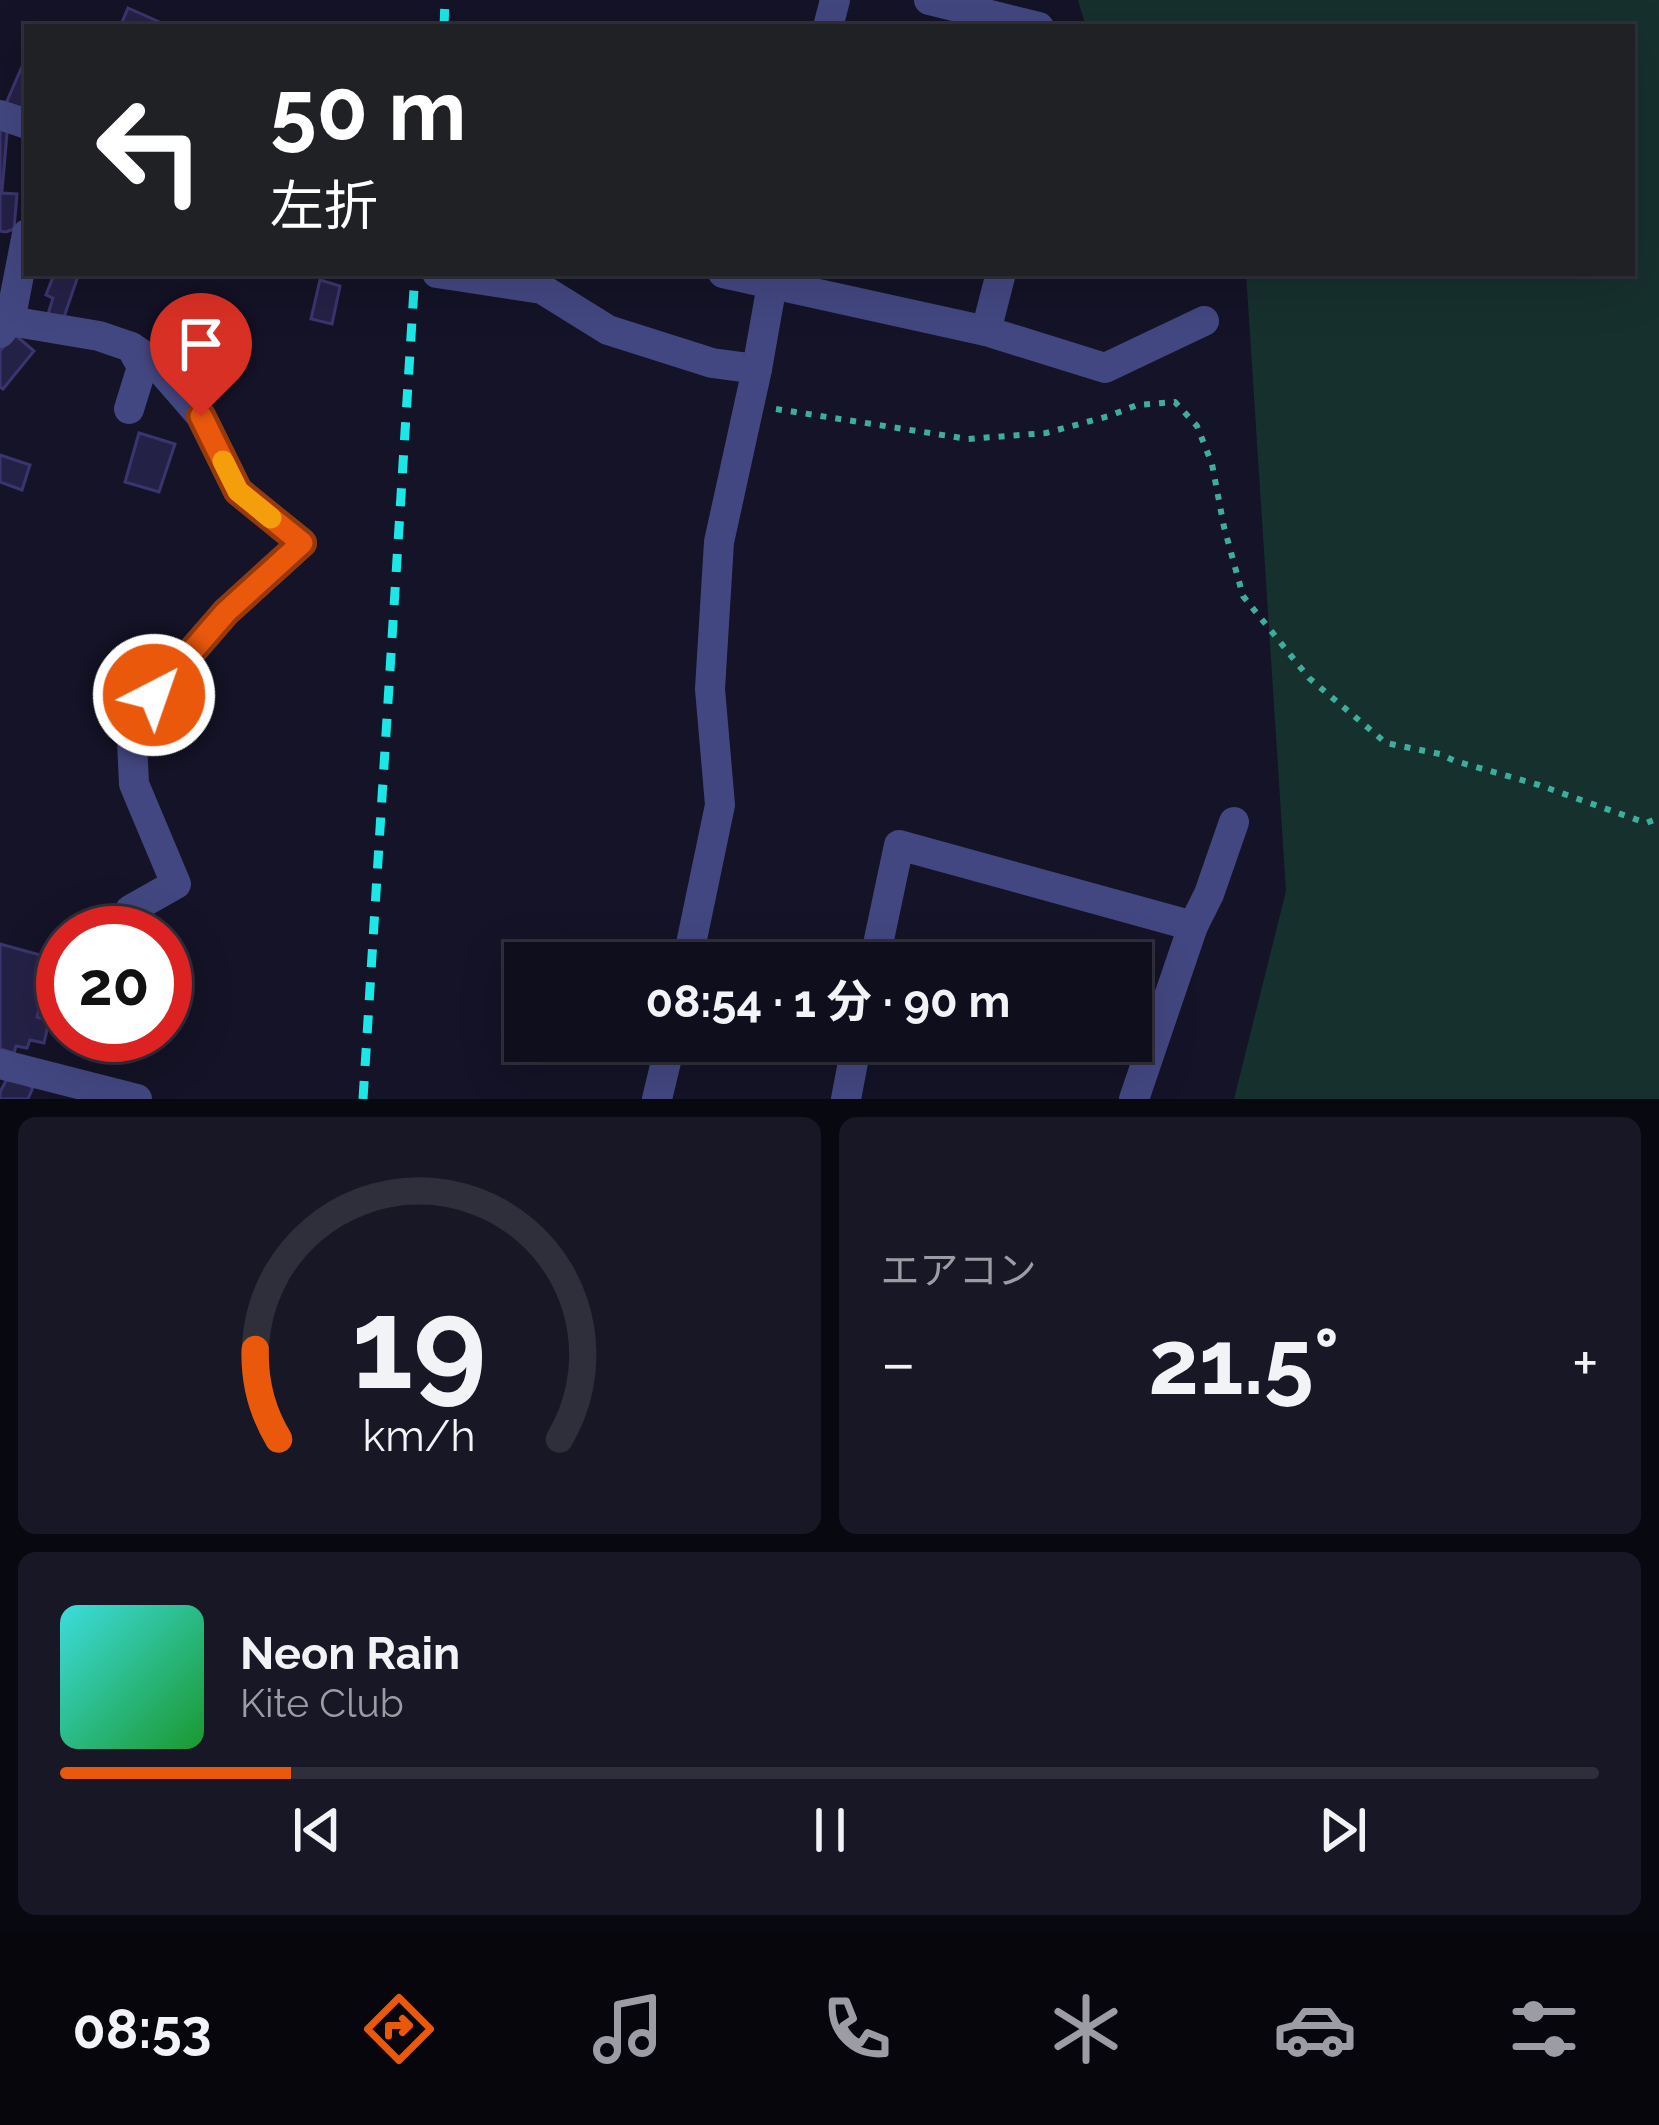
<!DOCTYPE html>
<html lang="ja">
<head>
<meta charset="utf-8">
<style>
	body { margin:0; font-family:Raleway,"Noto Sans JP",sans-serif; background:#181726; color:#f1f3f6; height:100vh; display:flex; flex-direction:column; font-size:45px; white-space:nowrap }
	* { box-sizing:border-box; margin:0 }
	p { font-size:39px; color:#9b9ca4 }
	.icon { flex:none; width:66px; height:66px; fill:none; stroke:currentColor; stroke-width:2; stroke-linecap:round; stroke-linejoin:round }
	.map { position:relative; height:1099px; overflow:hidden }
	.panel { display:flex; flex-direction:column; gap:18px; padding:18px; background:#080810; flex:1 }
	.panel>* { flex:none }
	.top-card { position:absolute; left:24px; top:24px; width:1611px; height:252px; border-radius:0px; box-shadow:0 12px 48px #0002,0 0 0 3px #2f2e3b; background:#202124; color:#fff; overflow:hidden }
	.speed { position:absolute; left:36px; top:906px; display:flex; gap:24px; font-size:60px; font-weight:700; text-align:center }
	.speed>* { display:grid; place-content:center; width:156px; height:156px; border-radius:50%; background:#0f0e1d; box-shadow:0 12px 48px #0002,0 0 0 3px #2f2e3b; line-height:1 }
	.speed .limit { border:18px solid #d22; background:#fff; color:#111 }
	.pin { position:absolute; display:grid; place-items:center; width:102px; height:102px; color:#fff; margin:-123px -51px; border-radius:50% 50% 50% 0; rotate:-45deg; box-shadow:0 0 12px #0007 }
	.pin .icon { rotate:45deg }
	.me { position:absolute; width:132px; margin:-66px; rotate:41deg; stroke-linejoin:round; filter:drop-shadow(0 0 9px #0008) }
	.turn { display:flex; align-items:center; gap:42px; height:252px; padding:0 48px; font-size:54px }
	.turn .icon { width:156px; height:156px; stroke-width:2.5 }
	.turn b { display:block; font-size:84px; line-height:102px }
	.big { font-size:90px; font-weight:700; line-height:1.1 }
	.panel .card { flex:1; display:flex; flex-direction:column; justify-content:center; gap:18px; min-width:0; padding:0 42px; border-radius:18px; background:#181726 }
	.panel .dial { align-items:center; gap:0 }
	.dial svg { height:312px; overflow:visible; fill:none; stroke:#2f2e3b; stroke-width:7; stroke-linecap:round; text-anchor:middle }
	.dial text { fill:#f1f3f6; stroke:none }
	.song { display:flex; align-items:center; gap:36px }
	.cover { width:144px; height:144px; border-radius:18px; background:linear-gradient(135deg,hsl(180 70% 55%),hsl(130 70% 35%)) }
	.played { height:12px; border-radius:6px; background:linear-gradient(90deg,#ea580c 15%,#2f2e3b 15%) }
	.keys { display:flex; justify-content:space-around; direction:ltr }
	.heat { display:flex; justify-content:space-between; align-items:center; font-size:66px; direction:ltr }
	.panel .tiles { flex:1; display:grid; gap:18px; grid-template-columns:1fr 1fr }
	.card:last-child { grid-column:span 2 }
	.trip { position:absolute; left:504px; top:942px; width:648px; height:120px; border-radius:0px; background:#0f0e1d; box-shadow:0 12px 48px #0002,0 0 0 3px #2f2e3b; font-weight:700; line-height:120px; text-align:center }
	.menu { display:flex; height:192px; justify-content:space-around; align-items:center; background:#06060c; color:#9b9ca4 }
	.menu .icon { width:84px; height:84px }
	.menu .on { color:#ea580c }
	.menu b { font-size:54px; color:#f1f3f6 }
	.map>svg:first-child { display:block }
	.green { fill:#16302d }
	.building { fill:#242146; stroke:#3b356f; stroke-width:3 }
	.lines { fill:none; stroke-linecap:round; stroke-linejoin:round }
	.path { stroke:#3dae9c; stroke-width:6; stroke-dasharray:6 9; stroke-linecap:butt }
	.minor { stroke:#434781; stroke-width:30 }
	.rail { stroke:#1ce7e7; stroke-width:9; stroke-dasharray:18 15; stroke-linecap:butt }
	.route-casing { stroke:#983908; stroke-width:30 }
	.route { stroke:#ea580c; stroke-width:21 }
	.slow { stroke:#f59e0b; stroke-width:21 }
</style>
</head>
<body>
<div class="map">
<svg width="1659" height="1099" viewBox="0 0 1659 1099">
	<rect width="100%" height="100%" fill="#141327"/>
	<!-- green -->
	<path class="green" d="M 1078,0 L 1659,0 L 1659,1099 L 1234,1099 L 1286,891 L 1246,273 L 1632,273 L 1632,27 L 1086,27 Z"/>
	<!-- building -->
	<g class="building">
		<path d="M 128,8 L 164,24 L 163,27 L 120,27 Z"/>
		<path d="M 27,55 L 27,119 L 4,108 Z"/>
		<path d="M 0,122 L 8,122 L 2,191 L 0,191 Z"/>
		<path d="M 0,193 L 17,194 L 14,229 L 6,232 L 0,231 Z"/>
		<path d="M 43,273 L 79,273 L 63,320 L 48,314 L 53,298 L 46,295 L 53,277 Z"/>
		<path d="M 320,280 L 340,286 L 332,324 L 311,319 Z"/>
		<path d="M 14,334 L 34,351 L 3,389 L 0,387 L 0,351 Z"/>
		<path d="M 139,433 L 175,444 L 159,492 L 125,482 Z"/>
		<path d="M 0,455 L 30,465 L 22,490 L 0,482 Z"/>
		<path d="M 0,944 L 62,961 L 52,995 L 43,992 L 37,1017 L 49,1021 L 44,1043 L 30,1040 L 27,1048 L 16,1046 L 14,1053 L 0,1049 Z"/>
		<path d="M 8,1077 L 33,1087 L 28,1099 L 0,1099 L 0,1092 Z"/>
	</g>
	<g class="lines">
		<!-- path -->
		<path class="path" d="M 776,409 L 968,439 L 1046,433 L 1109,416 L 1137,405 L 1175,402 L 1197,426 L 1212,464 L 1224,527 L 1243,596 L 1309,678 L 1386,743 L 1440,754 L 1455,761 L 1539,785 L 1646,823 L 1659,818"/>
		<!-- minor -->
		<g class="minor">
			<path d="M 929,0 L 1039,27"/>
			<path d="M 828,27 L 835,0"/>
			<path d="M 0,115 L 27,124"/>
			<path d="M 437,273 L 542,289 L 608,330 L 712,363 L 757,369"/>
			<path d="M 723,273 L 986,331 L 1105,368 L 1204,321"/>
			<path d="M 10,321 L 99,336 L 131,347 L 142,367 L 129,409"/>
			<path d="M 986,331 L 1001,273"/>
			<path d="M 0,333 L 10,321 L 27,234"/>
			<path d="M 120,933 L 130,910 L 176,884 L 134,784 L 132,741 L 154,695 L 226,612 L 302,543 L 238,491 L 201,416 L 155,363 L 131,347"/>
			<path d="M 687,963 L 720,805 L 710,689 L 719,542 L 757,369 L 774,273"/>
			<path d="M 874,963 L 899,845 L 1193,926"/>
			<path d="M 0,1064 L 137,1099"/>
			<path d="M 657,1099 L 671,1041"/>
			<path d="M 846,1099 L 857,1041"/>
			<path d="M 1134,1099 L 1193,926 L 1209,894 L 1234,822"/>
		</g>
		<!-- rail -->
		<g class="rail">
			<path d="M 444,27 L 445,0"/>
			<path d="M 363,1099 L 415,273"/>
		</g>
	</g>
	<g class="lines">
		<!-- route casing -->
		<g class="route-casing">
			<path id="route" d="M 154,695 L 226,612 L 302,543 L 238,491 L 201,416"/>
		</g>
		<!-- route -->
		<use href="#route" class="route"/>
		<!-- slow -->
		<path class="slow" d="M 223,461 L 238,491 L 271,518"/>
	</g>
</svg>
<div class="speed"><div class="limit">20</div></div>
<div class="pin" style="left:201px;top:416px;background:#d93025"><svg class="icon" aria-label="arrive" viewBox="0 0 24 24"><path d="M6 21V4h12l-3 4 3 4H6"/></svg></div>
<svg class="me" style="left:154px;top:695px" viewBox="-20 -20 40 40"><circle r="17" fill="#ea580c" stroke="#fff" stroke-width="3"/><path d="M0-11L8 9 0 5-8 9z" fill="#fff"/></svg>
<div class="trip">08:54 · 1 分 · 90 m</div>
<div class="top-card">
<div class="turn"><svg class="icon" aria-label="left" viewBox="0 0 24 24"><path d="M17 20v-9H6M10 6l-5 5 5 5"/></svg><div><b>50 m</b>左折</div></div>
</div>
</div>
<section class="panel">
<div class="tiles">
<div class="card dial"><svg viewBox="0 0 100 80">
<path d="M14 69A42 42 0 1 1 86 69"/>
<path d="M14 69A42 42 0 0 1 8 46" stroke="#ea580c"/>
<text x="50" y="56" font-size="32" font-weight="700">19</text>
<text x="50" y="72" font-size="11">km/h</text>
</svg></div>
<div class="card"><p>エアコン</p>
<div class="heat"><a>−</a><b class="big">21.5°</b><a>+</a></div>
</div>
<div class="card">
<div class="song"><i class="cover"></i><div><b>Neon Rain</b><p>Kite Club</p></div></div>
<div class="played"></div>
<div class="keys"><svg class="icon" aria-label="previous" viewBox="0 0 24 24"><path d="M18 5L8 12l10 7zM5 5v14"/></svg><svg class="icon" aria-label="pause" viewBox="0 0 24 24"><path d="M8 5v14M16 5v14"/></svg><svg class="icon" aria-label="next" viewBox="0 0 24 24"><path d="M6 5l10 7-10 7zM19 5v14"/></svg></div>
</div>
</div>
</section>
<nav class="menu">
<b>08:53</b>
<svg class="icon on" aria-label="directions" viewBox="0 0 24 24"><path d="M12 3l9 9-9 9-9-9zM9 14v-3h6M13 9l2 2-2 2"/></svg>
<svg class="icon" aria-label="music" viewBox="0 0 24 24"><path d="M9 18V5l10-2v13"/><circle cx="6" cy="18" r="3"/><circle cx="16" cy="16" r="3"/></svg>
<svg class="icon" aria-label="phone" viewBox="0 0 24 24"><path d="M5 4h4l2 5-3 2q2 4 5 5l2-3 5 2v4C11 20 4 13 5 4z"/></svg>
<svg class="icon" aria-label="climate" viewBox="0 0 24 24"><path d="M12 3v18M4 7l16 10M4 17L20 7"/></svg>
<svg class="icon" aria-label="car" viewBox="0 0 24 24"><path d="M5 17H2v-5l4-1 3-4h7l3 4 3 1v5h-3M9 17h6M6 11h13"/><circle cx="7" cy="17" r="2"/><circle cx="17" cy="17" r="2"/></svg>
<svg class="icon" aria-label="filters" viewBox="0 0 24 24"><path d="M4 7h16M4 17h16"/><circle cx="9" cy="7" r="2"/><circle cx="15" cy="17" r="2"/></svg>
</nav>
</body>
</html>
